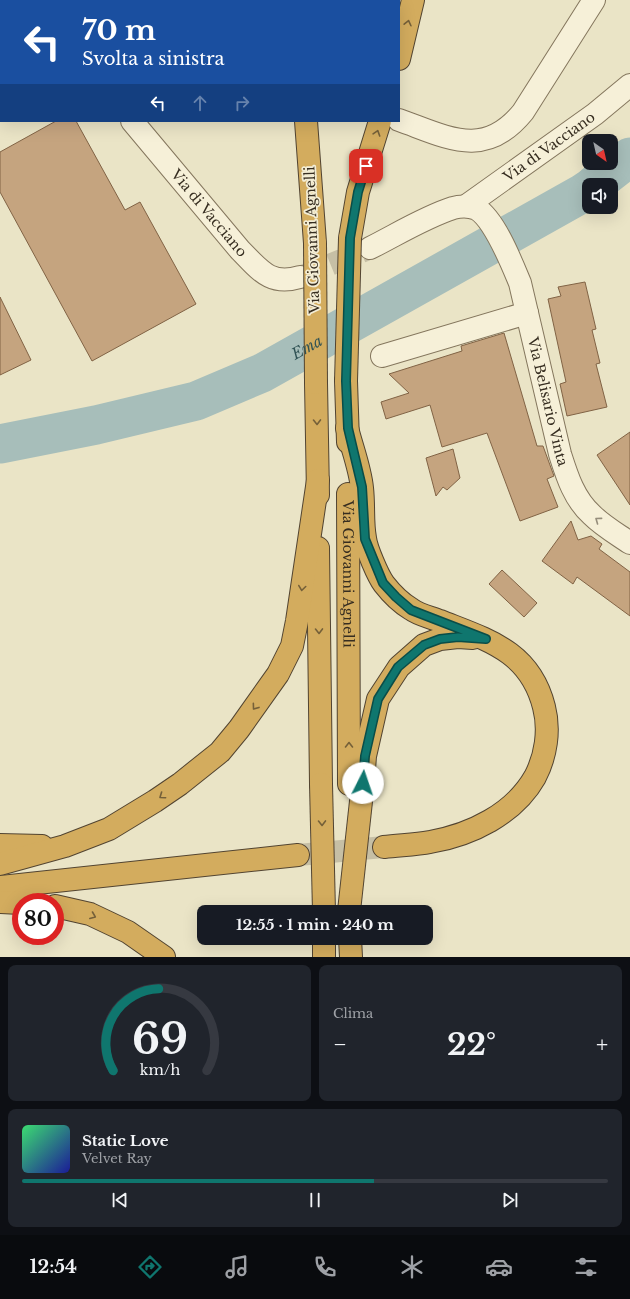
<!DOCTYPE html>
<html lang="it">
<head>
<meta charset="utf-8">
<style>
	body { margin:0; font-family:"Libre Baskerville",serif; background:#20242c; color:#f1f3f6; height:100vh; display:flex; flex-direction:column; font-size:15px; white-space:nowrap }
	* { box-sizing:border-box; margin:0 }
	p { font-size:13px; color:#9ea1a6 }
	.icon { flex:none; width:22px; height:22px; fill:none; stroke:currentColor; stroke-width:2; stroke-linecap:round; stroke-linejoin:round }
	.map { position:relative; height:957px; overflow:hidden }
	.side { display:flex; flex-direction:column; gap:8px; padding:8px; background:#0d0f14; flex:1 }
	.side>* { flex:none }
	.hud { position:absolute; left:0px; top:0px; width:400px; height:122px; box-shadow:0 4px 16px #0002; background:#1a4fa0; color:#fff; overflow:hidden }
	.needle { width:26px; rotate:146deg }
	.tools { position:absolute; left:582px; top:134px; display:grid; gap:8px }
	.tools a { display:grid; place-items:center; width:36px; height:36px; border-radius:8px; background:#171b24; box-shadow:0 4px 16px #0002; font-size:20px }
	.speed { position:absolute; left:12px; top:893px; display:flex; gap:8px; font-size:20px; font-weight:700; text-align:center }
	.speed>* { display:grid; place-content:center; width:52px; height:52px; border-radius:50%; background:#171b24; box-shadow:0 4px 16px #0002; line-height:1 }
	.speed .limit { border:6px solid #d22; background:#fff; color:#111 }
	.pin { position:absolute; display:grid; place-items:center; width:34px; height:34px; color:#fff; margin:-17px; border-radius:8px; box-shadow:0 2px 6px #0006 }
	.me { position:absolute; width:44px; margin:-22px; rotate:4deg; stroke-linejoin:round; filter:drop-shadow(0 0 3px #0008) }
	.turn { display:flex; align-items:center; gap:14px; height:84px; padding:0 16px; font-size:18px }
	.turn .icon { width:52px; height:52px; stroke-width:2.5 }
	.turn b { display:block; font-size:28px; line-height:34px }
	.lanes { display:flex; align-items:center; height:38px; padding:0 16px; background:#0003; justify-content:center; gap:20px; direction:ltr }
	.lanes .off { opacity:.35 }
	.big { font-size:30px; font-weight:700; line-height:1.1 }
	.side .card { flex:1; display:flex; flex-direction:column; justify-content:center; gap:6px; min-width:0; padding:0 14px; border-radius:8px; background:#20242c }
	.side .dial { align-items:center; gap:0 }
	.dial svg { height:104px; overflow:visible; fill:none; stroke:#363941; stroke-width:7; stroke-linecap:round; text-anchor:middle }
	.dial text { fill:#f1f3f6; stroke:none }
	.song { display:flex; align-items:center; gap:12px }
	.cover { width:48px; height:48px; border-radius:6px; background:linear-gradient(135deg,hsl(140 70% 55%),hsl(240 70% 35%)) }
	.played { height:4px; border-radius:2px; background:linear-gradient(90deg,#0f766e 60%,#363941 60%) }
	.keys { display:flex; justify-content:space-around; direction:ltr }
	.heat { display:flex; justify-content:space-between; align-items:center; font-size:22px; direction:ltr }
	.side .tiles { flex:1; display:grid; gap:8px; grid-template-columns:1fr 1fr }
	.card:last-child { grid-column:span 2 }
	.trip { position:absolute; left:197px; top:905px; width:236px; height:40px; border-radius:8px; background:#171b24; box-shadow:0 4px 16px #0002; font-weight:700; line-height:40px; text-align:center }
	.dock { display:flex; height:64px; justify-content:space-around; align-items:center; background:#090b0e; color:#9ea1a6 }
	.dock .icon { width:28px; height:28px }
	.dock .on { color:#0f766e }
	.dock b { font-size:18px; color:#f1f3f6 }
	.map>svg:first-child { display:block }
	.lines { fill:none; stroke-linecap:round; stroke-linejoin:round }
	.river { stroke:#a7beba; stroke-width:39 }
	.building { fill:#c5a47f; stroke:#816345 }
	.minor-tunnel { stroke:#c6bfa5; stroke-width:22; stroke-dasharray:22 11; stroke-linecap:butt }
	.highway-tunnel { stroke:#c6bfa5; stroke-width:22; stroke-dasharray:22 11; stroke-linecap:butt }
	.minor-casing { stroke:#84765d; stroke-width:24 }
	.highway-casing { stroke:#524431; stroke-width:24 }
	.minor { stroke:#f6f0d8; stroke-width:22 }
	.highway { stroke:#d3ac5e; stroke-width:22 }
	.highway-bridge-casing { stroke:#524431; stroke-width:24; stroke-linecap:butt }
	.highway-bridge { stroke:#d3ac5e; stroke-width:22 }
	.oneway { stroke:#756039 }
	.oneway2 { stroke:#968e7c }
	.route-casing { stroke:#0a4d48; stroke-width:10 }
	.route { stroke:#0f766e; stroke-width:7 }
	.labels { text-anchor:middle; stroke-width:3.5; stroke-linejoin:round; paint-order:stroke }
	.street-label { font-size:14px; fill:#362d20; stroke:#f3edd5 }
	.water-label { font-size:15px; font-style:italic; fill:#305254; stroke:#f3edd5 }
</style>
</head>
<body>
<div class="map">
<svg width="630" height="957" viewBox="0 0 630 957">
	<rect width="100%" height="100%" fill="#eae4c6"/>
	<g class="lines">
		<!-- river -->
		<g class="river">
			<path d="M 594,185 L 630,157"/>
			<path id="s1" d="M 0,444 L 96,425 L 196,401 L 262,373 L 583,193 L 589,189"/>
		</g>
	</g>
	<!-- building -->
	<g class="building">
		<path d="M 56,121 L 76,121 L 125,210 L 140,202 L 196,304 L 92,361 L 0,192 L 0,152 Z"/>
		<path d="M 585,282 L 596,329 L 592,330 L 600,363 L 596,364 L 607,407 L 567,416 L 560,384 L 566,382 L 548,299 L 561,296 L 558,287 Z"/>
		<path d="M 0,297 L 31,360 L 0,375 Z"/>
		<path d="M 504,333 L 537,446 L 543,446 L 554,476 L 547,479 L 558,507 L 520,521 L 487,433 L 442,447 L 430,405 L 386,419 L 381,402 L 409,393 L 389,374 L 462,351 L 461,346 Z"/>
		<path d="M 630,432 L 630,505 L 597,455 Z"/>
		<path d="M 453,449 L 460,478 L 447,490 L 443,487 L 436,496 L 426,458 Z"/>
		<path d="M 571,521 L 578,540 L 591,536 L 602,544 L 599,549 L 630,572 L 630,616 L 577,577 L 573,584 L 542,561 Z"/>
		<path d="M 502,570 L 537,603 L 524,617 L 489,584 Z"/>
	</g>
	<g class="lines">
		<!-- minor-tunnel -->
		<path class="minor-tunnel" d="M 300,277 L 366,250"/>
		<!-- highway-tunnel -->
		<path class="highway-tunnel" d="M 298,855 L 384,847"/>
		<!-- minor casing -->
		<g class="minor-casing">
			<g id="minor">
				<path d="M 0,7 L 1,8"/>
				<path d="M 0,95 L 1,95"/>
				<path d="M 399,120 C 447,137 484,160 523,112 L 594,0"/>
				<path id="s2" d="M 132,121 L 240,250 C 260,270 270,286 300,277"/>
				<path id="s3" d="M 466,206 L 595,114 L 630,85"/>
				<path id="s4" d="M 370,248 C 396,235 425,217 453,208 C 460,206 470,206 477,209 C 495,220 512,264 520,283 L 560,454 C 567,476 574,499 592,515 C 603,526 617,534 630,543"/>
				<path d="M 382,356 L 527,313"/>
			</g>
		</g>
		<!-- highway casing -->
		<g class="highway-casing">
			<g id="highway">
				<path d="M 298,0 L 298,1"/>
				<path d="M 399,59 L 413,0"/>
				<path d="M 306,121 L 315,243"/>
				<path d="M 350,238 L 358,192 L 380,121"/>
				<path d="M 346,381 L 348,442"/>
				<path d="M 316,383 L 318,495"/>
				<path d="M 347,428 C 352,448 360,468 362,488 C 364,505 362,522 365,538 C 366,548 378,576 384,584 C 391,593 401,603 411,609 C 419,615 430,617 440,621 C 488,640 530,651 544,707 C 550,730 546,756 535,777 C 514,814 471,835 430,842 C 415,845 399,845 384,847"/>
				<path id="s5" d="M 348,494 L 349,784"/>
				<path d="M 318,548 L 321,784"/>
				<path d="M 363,783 L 365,756 L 378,699 L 399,667 L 424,645 L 440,639 L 458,637 L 473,638"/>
				<path d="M 0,845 L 42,846"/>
				<path d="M 0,864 L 65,846 L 109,829 L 155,801 L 180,784 L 220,752 L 239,729 L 278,674 L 292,646 L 297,621 L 318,480"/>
				<path d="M 0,887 L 298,855"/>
				<path d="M 0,902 L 21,903"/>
				<path d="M 55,906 L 90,914 L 128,932 L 164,957"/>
				<path d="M 324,938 L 324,957"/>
				<path d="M 350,938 L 351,957"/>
			</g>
		</g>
		<!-- minor -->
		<use href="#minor" class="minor"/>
		<!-- highway -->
		<use href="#highway" class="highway"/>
		<!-- highway-bridge casing -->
		<g class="highway-bridge-casing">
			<g id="highway-bridge">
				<path d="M 315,243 L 316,383"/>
				<path d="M 346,381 L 350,238"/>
				<path d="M 321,784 L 324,912"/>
				<path d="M 349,911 L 363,783"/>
			</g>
		</g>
		<!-- highway-bridge -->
		<use href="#highway-bridge" class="highway-bridge"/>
	</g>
	<!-- one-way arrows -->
	<defs><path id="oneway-chevron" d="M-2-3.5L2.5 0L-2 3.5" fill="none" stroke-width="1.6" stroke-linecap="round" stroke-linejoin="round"/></defs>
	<g class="oneway">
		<use href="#oneway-chevron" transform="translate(408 23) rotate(-77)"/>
		<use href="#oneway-chevron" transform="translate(377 133) rotate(-72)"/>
		<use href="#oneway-chevron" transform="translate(317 422) rotate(89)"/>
		<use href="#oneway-chevron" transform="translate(302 588) rotate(98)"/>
		<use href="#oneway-chevron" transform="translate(319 631) rotate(89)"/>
		<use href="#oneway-chevron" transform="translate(255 707) rotate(126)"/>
		<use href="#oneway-chevron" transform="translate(349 745) rotate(-90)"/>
		<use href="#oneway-chevron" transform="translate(162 796) rotate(145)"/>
		<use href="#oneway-chevron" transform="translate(322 823) rotate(89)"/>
		<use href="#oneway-chevron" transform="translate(93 916) rotate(22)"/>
	</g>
	<use class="oneway2" href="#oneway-chevron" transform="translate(598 520) rotate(-144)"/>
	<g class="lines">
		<!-- route casing -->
		<g class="route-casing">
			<path id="route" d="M 363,783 L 365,756 L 378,699 L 398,667 L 424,645 L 440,639 L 458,637 L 486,639 L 411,610 L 396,597 L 383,583 L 365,539 L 362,487 L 348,428 L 346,381 L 350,238 L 358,192 L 366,166"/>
		</g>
		<!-- route -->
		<use href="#route" class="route"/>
	</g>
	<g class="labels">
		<!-- street labels -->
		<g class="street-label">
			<text dy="5" stroke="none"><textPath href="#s3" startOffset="102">Via di Vacciano</textPath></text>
			<text dy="5" stroke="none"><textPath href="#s2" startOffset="120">Via di Vacciano</textPath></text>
			<text transform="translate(312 240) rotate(-92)" y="5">Via Giovanni Agnelli</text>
			<text dy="5" stroke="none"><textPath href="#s4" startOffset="325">Via Belisario Vinta</textPath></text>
			<text dy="5" stroke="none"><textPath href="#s5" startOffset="80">Via Giovanni Agnelli</textPath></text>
		</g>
		<!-- water labels -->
		<g class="water-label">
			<text dy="5" stroke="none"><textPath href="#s1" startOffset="324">Ema</textPath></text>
		</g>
	</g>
</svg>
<div class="tools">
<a><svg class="needle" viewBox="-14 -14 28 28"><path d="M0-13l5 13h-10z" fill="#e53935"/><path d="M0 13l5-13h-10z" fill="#9ea1a6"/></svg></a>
<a><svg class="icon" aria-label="sound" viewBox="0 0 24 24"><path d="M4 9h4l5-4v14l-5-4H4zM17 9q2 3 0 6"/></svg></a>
</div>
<div class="speed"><div class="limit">80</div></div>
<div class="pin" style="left:366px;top:166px;background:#d93025"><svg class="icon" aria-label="arrive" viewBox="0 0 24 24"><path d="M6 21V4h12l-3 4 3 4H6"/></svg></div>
<svg class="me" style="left:363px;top:783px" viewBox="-20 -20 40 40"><circle r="19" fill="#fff"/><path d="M0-13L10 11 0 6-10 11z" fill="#0f766e"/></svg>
<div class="trip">12:55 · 1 min · 240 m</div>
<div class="hud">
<div class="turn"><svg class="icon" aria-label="left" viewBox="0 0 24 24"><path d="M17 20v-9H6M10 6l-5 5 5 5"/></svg><div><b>70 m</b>Svolta a sinistra</div></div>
<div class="lanes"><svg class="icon" aria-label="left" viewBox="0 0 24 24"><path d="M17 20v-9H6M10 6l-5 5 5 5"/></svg><svg class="icon off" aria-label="ahead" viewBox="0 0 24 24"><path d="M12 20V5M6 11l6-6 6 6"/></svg><svg class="icon off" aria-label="right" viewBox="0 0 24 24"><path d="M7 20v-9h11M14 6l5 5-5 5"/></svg></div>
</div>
</div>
<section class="side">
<div class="tiles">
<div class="card dial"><svg viewBox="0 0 100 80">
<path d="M14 69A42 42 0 1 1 86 69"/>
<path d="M14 69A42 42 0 0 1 49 6" stroke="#0f766e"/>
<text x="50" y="56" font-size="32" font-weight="700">69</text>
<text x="50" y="72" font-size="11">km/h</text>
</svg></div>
<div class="card"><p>Clima</p>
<div class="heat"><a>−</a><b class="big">22°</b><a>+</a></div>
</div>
<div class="card">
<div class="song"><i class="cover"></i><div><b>Static Love</b><p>Velvet Ray</p></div></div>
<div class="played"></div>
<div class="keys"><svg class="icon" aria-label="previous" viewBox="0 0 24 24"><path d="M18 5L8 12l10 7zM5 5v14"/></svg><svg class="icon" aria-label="pause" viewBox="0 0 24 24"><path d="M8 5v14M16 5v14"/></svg><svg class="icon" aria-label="next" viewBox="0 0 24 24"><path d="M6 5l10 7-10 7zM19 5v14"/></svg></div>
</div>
</div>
</section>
<nav class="dock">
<b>12:54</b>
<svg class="icon on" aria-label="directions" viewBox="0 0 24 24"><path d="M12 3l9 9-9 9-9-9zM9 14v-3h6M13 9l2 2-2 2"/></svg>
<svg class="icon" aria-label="music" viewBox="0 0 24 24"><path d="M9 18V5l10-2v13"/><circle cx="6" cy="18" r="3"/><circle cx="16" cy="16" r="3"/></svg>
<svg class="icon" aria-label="phone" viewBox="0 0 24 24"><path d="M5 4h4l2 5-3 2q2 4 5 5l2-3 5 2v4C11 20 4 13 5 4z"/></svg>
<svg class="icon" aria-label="climate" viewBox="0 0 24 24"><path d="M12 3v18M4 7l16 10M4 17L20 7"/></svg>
<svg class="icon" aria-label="car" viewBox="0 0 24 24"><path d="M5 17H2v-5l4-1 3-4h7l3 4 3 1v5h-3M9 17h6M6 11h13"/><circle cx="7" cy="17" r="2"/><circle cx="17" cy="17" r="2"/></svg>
<svg class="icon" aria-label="filters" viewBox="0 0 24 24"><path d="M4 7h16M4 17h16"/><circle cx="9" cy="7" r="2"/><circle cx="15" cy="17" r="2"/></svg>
</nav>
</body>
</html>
